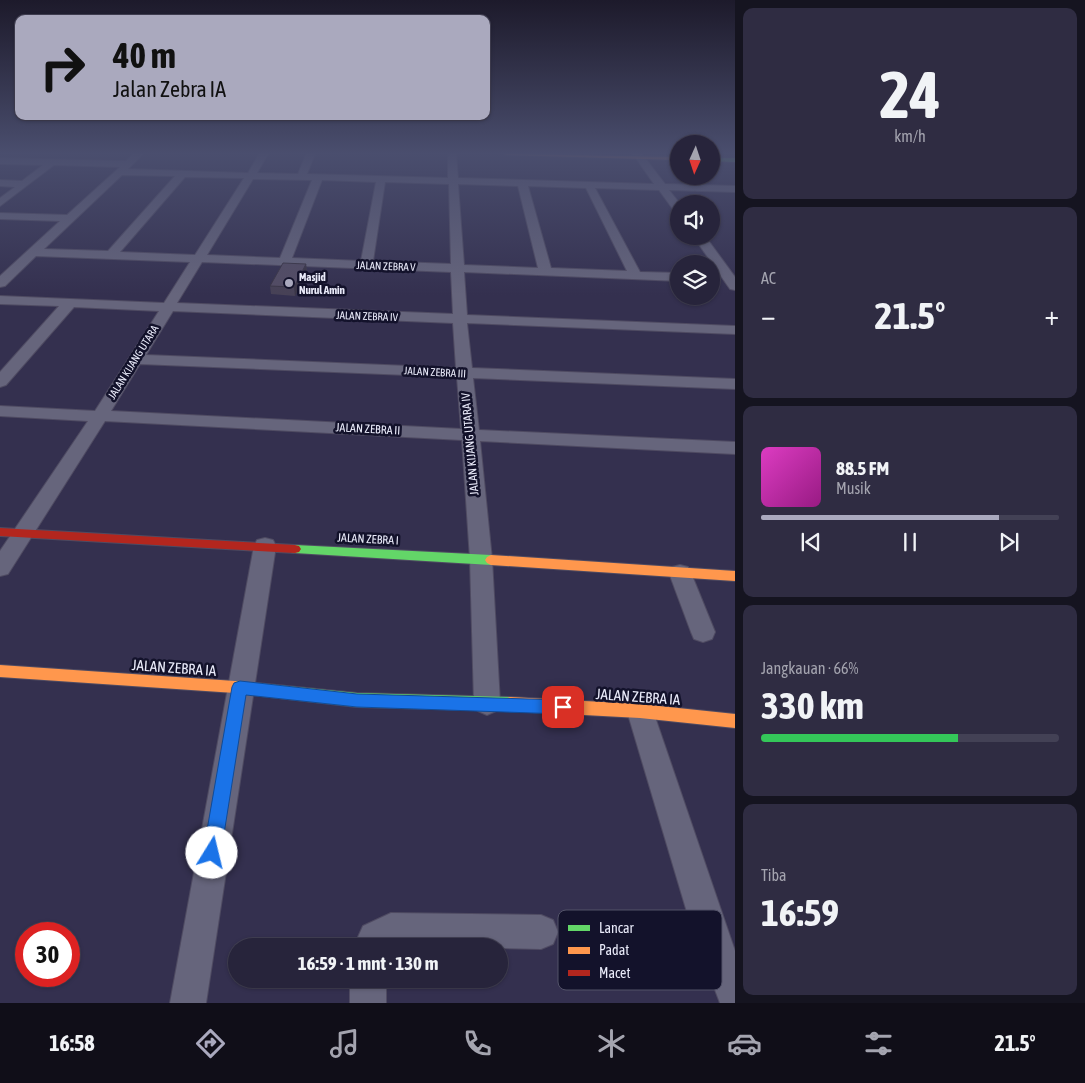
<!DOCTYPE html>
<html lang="id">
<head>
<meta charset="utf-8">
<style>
	body { margin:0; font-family:"Asap Condensed",sans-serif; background:#2f2c42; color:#f1f3f6; height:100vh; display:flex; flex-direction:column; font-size:19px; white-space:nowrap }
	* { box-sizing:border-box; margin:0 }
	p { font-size:16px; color:#a4a4af }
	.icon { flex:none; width:28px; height:28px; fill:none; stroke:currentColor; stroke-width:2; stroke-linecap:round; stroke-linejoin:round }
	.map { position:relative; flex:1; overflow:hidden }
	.drawer { display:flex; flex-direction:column; gap:8px; padding:8px; background:#151420; width:350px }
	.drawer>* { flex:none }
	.top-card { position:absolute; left:15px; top:15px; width:475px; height:105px; border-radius:10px; box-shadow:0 1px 4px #0004,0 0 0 1px #434155; background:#aaa9be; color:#111; overflow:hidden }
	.needle { width:32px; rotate:183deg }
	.buttons { position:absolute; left:670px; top:135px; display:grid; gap:10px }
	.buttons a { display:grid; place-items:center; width:50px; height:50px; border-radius:50%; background:#27243b; box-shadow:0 1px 4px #0004,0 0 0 1px #434155; font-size:25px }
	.speed { position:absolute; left:15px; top:922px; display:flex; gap:10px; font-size:25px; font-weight:700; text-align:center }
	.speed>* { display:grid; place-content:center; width:65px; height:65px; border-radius:50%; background:#27243b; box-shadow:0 1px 4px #0004,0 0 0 1px #434155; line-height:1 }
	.speed .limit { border:8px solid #d22; background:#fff; color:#111 }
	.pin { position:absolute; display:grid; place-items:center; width:42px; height:42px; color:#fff; margin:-21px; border-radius:10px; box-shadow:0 2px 8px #0006 }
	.me { position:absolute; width:55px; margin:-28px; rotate:9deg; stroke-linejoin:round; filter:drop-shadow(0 0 4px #0008) }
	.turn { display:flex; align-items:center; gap:18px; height:105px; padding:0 15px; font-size:22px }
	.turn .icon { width:65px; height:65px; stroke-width:2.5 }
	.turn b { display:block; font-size:35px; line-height:42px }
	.big { font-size:38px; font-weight:700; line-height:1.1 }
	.drawer .card { flex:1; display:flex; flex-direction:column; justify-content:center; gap:8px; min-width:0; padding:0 18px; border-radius:10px; background:#2f2c42 }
	.drawer .dial { align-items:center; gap:0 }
	.dial b { font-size:65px; line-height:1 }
	.song { display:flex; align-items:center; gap:15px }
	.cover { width:60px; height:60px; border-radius:8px; background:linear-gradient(135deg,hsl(310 70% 55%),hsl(310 70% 35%)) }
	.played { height:5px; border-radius:2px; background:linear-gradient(90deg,#aaa9be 80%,#434155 80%) }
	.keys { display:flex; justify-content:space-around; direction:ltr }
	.heat { display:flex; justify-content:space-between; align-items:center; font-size:28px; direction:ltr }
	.charge { height:8px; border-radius:4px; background:linear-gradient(90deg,#34c759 66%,#434155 0) }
	.trip { position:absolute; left:228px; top:938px; width:280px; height:50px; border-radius:25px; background:#27243b; box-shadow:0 1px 4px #0004,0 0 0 1px #434155; font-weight:700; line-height:50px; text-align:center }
	.menu { display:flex; height:80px; justify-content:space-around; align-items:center; background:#100e18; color:#a4a4af }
	.menu .icon { width:35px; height:35px }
	.menu .current { color:#aaa9be }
	.menu b { font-size:22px; color:#f1f3f6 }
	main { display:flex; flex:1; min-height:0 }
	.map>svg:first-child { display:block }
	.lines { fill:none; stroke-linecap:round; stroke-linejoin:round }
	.street-casing { stroke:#4f4b62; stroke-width:2 }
	.fast-casing { stroke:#4f4b62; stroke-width:2 }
	.slow-casing { stroke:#4f4b62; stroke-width:2 }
	.jam-casing { stroke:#4f4b62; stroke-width:2 }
	.street { fill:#66657c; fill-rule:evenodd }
	.fast { fill:#63d668; fill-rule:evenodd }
	.slow { fill:#ff974d; fill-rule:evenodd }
	.jam { fill:#b3261e; fill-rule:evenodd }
	.wall { fill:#474156 }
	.shaded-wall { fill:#3a3546 }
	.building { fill:#534c64; stroke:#3a3546 }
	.route { fill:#1a73e8; stroke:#114b97 }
	.poi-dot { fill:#aaa9be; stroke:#13122b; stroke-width:2 }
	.labels { text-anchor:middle; stroke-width:5; stroke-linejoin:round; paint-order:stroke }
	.far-street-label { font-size:11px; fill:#e9eaf9; stroke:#13122b }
	.far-poi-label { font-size:11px; font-weight:bold; fill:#e9eaf9; stroke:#13122b; text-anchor:start }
	.street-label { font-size:12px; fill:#e9eaf9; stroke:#13122b }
	.near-street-label { font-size:15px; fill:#e9eaf9; stroke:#13122b }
	.key { fill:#13122b; stroke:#535369; stroke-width:1 }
	.key-label { font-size:14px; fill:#e9eaf9 }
</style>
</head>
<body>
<main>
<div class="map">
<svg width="735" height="1003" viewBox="0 0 735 1003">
	<rect width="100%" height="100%" fill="#34304f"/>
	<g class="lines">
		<!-- street casing -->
		<g class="street-casing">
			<g id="street">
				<path d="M 133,154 L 143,154 L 128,169 L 248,173 L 259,154 L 268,154 L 257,173 L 298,174 L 306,154 L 315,154 L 307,174 L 448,178 L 448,154 L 456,154 L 458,178 L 654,184 L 633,154 L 642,154 L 665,184 L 735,186 L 735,192 L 669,190 L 680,204 L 679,213 L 675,212 L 659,190 L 595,188 L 640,272 L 679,273 L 679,281 L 464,272 L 467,315 L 735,326 L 735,334 L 467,323 L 472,368 L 735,379 L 735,389 L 473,378 L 479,430 L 735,442 L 735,454 L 480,441 L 492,559 L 500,703 L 496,711 L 487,715 L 478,711 L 474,703 L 470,559 L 462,440 L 105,421 L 8,574 L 0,576 L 0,551 L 88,421 L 0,416 L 0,406 L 95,411 L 159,311 L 74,307 L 6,385 L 0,387 L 0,372 L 59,306 L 0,304 L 0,296 L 164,303 L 190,262 L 36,256 L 5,286 L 0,287 L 0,276 L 60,221 L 0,219 L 0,213 L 67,215 L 120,167 L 54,165 L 0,206 L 0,198 L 15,187 L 0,186 L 0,180 L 22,181 L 43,165 L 0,164 L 0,158 L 126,161 ZM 122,175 L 175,176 L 108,251 L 44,249 ZM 185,177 L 244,178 L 195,255 L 120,252 ZM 253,179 L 312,180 L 280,258 L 207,255 ZM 322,180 L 376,182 L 361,261 L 292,258 ZM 385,182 L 449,184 L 451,264 L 373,261 ZM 458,184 L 518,186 L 538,268 L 464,265 ZM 528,186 L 586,188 L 627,271 L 551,268 ZM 202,262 L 451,272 L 453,314 L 177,303 ZM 173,311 L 453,323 L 456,368 L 146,355 ZM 140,364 L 457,377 L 461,429 L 111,411 Z"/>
				<path d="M 693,236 L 705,236 L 735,277 L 735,290 L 730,289 Z"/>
				<path d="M 265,538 L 273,540 L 276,546 L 206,1003 L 170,1003 L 254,546 L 257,540 Z"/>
				<path d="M 680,565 L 688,567 L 691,573 L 715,632 L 712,639 L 703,642 L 694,639 L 691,632 L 669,573 L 672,567 Z"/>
				<path d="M 640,699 L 649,702 L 653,711 L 735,951 L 735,1003 L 720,1003 L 692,929 L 627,711 L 631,702 Z"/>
				<path d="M 391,913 L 541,915 L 553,920 L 558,932 L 553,944 L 541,949 L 499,948 L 499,946 L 354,946 L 363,926 Z"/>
				<rect x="350" y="979" width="36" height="24"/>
			</g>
		</g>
		<!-- fast casing -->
		<g class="fast-casing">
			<g id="fast">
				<path d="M 711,158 L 735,158 L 735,162 L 711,161 Z"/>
				<path d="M 295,545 L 491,555 L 495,557 L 497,560 L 495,563 L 491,565 L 295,553 L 291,552 L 289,549 L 291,546 Z"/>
				<path d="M 235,681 L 357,693 L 510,697 L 515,699 L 517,704 L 515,709 L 510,711 L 357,707 L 235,693 L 230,692 L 228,687 L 230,682 Z"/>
			</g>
		</g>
		<!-- slow casing -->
		<g class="slow-casing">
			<g id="slow">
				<path d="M 505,154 L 679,157 L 679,160 L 507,155 Z"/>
				<path d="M 491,555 L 735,571 L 735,581 L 491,565 L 487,563 L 485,560 L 487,557 Z"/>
				<path d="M 0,665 L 235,681 L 240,682 L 242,687 L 240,692 L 235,693 L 0,677 Z"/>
				<path d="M 510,697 L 640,704 L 735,714 L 735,728 L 640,718 L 510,711 L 505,709 L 503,704 L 505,699 Z"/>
			</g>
		</g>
		<!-- jam casing -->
		<g class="jam-casing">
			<path id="jam" d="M 0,528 L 295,545 L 299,546 L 301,549 L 299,552 L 295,553 L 0,536 Z"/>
		</g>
		<!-- street -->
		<use href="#street" class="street"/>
		<!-- fast -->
		<use href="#fast" class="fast"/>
		<!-- slow -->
		<use href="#slow" class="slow"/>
		<!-- jam -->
		<use href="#jam" class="jam"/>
	</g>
	<!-- wall -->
	<path class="wall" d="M 306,264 L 307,272 L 295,296 L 271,294 L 270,286 Z"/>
	<!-- shaded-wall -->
	<path class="shaded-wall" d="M 306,264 L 307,272 L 295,296 L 294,287 Z"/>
	<!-- building -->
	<path class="building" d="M 283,263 L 306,264 L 294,287 L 270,286 Z"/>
	<!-- sky -->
	<linearGradient id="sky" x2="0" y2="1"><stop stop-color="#1d1a2b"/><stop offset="0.52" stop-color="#4a4e6e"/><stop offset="1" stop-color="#4a4e6e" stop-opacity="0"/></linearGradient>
	<rect width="735" height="295" fill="url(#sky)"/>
	<!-- route -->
	<path class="route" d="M 240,681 L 357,694 L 563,700 L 569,702 L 571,707 L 569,712 L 563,714 L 357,707 L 246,695 L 221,853 L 218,859 L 212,862 L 206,859 L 203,853 L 232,687 L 234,683 Z"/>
	<!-- markers -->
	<circle class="poi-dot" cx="289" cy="283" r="5"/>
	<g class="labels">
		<!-- far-street labels -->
		<g class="far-street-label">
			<text transform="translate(386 266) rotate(2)" y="4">JALAN ZEBRA V</text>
			<text transform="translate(367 316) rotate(2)" y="4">JALAN ZEBRA IV</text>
			<text transform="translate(133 362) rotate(-58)" y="4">JALAN KIJANG UTARA</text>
			<text transform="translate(435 372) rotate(3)" y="4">JALAN ZEBRA III</text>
		</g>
		<!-- far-poi labels -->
		<g class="far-poi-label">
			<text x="299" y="281">Masjid<tspan x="299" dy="13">Nurul Amin</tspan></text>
		</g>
		<!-- street labels -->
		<g class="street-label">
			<text transform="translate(368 429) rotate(3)" y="4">JALAN ZEBRA II</text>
			<text transform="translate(470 444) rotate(-95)" y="4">JALAN KIJANG UTARA IV</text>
			<text transform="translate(368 539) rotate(3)" y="4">JALAN ZEBRA I</text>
		</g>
		<!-- near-street labels -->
		<g class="near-street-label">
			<text transform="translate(174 668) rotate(4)" y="5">JALAN ZEBRA IA</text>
			<text transform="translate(638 697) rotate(4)" y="5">JALAN ZEBRA IA</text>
		</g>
	</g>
	<!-- legend -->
	<rect x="558" y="910" width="164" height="80" rx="8" class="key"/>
	<rect x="568" y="925" width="22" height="6" fill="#63d668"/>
	<rect x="568" y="947" width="22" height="7" fill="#ff974d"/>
	<rect x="568" y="970" width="22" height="6" fill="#b3261e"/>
	<g class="key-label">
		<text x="599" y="933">Lancar</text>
		<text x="599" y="955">Padat</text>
		<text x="599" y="978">Macet</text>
	</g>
</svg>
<div class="buttons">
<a><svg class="needle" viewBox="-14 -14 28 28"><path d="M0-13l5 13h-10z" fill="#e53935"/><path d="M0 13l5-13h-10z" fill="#a4a4af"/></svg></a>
<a><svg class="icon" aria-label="sound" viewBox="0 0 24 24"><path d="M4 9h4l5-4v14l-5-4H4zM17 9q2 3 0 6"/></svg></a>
<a><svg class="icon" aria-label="layers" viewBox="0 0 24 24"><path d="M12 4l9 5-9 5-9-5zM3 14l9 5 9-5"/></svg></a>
</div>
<div class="speed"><div class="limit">30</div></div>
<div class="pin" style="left:563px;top:707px;background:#d93025"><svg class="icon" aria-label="arrive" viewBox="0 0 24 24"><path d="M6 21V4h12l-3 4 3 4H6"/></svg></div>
<svg class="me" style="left:212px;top:853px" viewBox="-20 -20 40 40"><circle r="19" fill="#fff"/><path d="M0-13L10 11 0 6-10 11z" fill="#1a73e8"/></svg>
<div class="trip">16:59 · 1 mnt · 130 m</div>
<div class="top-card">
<div class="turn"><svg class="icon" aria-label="right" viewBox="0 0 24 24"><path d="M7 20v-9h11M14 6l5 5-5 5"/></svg><div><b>40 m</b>Jalan Zebra IA</div></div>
</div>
</div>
<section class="drawer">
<div class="card dial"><b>24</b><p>km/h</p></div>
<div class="card"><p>AC</p>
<div class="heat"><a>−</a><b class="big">21.5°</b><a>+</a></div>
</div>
<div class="card">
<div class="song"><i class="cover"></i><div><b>88.5 FM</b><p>Musik</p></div></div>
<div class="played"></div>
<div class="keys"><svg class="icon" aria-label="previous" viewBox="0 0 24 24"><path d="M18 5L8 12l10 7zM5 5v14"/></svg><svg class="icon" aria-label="pause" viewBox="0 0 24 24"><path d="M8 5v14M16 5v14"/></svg><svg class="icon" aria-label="next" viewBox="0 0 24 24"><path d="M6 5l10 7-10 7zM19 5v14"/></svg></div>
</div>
<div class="card"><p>Jangkauan · 66%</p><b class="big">330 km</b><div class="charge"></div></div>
<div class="card"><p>Tiba</p><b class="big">16:59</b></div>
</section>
</main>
<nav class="menu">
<b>16:58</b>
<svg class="icon current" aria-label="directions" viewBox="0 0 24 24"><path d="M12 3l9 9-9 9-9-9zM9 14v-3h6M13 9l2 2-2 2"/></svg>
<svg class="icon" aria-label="music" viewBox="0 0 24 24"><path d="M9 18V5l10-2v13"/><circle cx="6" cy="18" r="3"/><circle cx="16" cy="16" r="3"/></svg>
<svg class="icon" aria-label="phone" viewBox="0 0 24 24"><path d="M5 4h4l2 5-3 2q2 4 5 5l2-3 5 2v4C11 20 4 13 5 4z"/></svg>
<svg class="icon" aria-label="climate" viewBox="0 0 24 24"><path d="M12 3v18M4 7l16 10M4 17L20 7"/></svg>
<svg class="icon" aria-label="car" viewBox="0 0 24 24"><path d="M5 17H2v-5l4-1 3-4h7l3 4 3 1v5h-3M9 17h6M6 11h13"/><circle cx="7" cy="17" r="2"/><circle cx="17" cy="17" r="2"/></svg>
<svg class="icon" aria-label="filters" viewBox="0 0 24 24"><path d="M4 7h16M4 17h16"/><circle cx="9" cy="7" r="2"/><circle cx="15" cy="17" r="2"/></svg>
<b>21.5°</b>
</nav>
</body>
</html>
